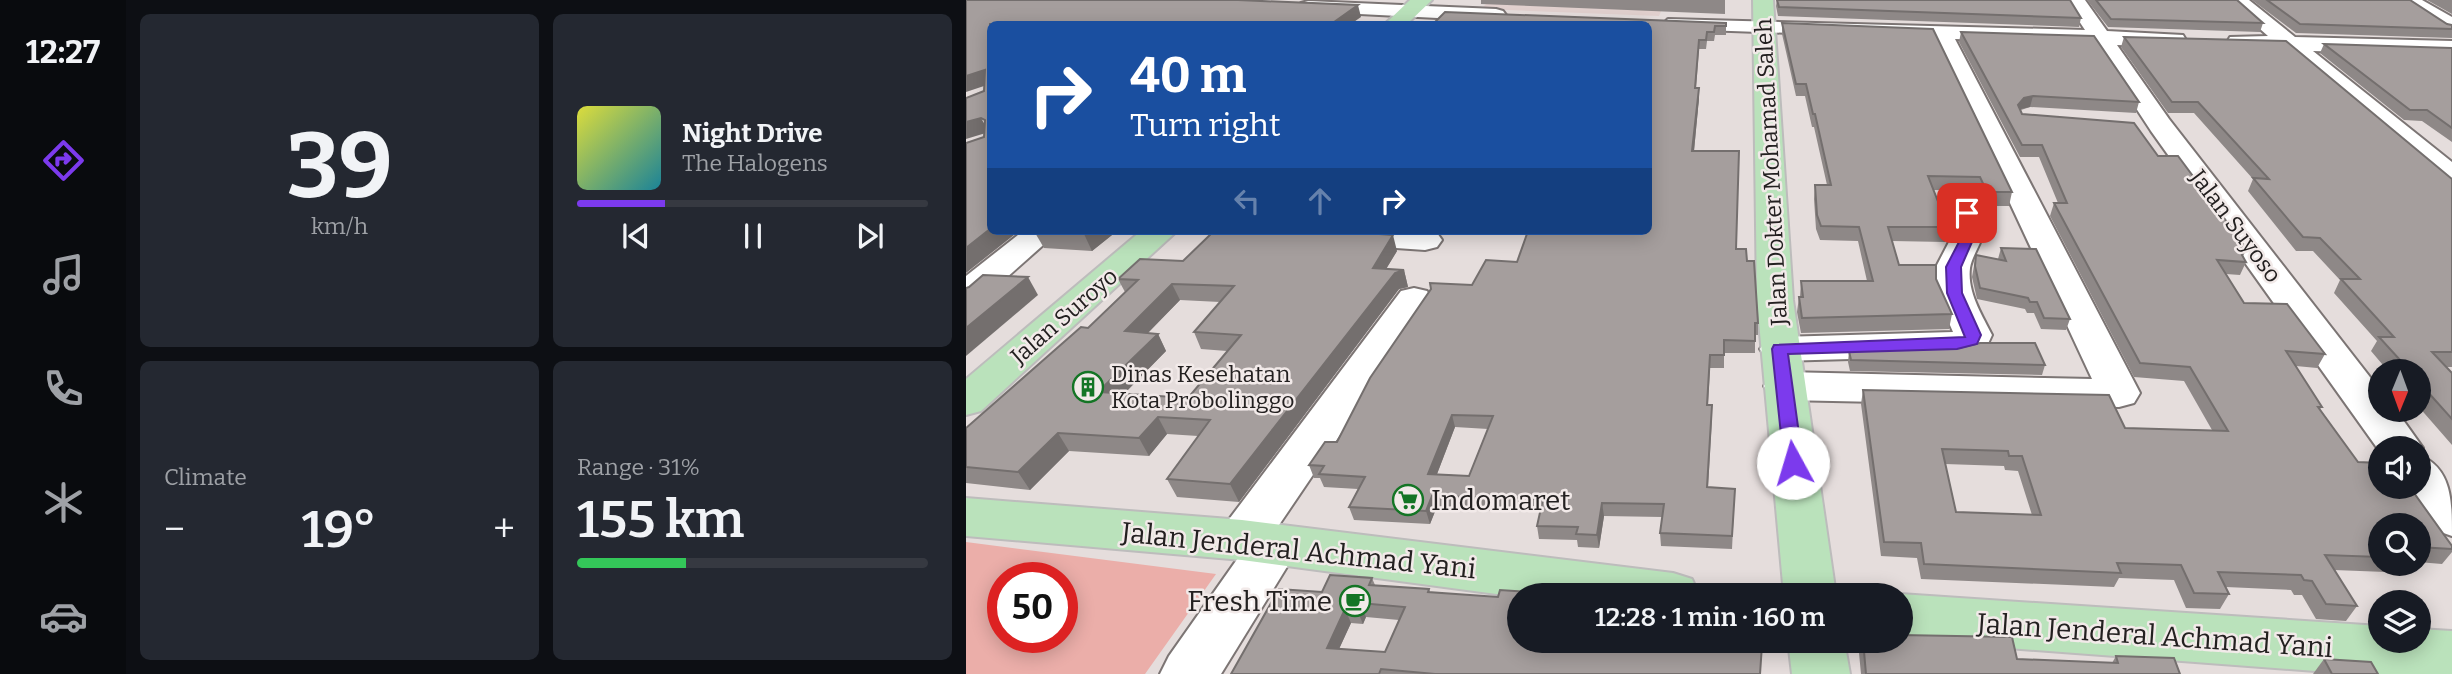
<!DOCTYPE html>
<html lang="en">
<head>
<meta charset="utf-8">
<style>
	body { margin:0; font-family:Bitter,serif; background:#242831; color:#f1f3f6; height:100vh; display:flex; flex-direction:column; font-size:26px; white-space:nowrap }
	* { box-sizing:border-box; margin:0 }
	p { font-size:23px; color:#9ea1a6 }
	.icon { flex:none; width:38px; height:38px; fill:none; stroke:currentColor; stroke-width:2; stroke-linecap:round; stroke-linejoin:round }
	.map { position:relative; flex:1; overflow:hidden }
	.side { display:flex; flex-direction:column; gap:14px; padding:14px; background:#0d0f14; width:840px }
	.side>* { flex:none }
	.guide { position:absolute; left:21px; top:21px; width:665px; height:214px; border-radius:10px; box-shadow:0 4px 18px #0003; background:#1a4fa0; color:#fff; overflow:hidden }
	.needle { width:46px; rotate:181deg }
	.fabs { position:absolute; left:1402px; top:359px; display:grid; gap:14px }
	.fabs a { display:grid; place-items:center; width:63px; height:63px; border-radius:50%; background:#171b24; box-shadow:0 4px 18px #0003; font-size:35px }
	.speed { position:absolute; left:21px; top:562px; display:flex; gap:14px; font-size:35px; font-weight:700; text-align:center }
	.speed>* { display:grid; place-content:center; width:91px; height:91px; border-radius:50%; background:#171b24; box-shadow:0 4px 18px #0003; line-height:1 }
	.speed .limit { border:10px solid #d22; background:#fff; color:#111 }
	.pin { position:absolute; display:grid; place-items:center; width:60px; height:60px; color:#fff; margin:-30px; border-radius:14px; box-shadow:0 4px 10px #0006 }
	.me { position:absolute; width:77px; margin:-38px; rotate:354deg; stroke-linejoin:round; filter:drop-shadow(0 0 5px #0008) }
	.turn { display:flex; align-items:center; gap:24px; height:147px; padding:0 28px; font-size:32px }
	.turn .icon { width:91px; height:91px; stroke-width:2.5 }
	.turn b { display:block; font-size:49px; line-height:60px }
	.lanes { display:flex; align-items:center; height:66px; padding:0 28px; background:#0003; justify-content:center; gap:35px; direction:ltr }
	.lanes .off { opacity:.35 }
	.big { font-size:52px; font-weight:600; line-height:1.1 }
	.side .widget { flex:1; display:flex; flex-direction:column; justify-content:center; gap:10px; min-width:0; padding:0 24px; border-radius:10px; background:#242831 }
	.side .dial { align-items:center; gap:0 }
	.dial b { font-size:91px; line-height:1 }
	.song { display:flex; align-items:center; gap:21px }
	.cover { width:84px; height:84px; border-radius:10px; background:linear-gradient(135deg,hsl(60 70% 55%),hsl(190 70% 35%)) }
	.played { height:7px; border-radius:4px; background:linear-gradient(90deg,#7c3aed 25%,#363941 25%) }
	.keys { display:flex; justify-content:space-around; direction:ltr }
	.heat { display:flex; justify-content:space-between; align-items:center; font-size:38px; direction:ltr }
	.charge { height:10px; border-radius:5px; background:linear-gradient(90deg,#34c759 31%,#363941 0) }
	.side .tiles { flex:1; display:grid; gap:14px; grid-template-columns:repeat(2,1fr) }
	.trip { position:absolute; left:541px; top:583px; width:406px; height:70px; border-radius:35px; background:#171b24; box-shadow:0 4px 18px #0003; font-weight:600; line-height:70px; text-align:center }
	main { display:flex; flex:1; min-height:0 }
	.tabs { display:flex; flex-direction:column; width:126px; justify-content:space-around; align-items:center; background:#090b0e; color:#9ea1a6 }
	.tabs .icon { width:49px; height:49px }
	.tabs .on { color:#7c3aed }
	.tabs b { font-size:32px; color:#f1f3f6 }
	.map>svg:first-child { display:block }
	.built { fill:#e1d0ce }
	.green { fill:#ebaea9; fill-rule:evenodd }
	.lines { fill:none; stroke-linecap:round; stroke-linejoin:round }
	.minor-casing { stroke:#7c7574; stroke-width:4 }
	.major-casing { stroke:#bdbcbc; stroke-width:4 }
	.minor { fill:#fff; fill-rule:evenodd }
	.major { fill:#bae2bb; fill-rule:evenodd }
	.wall { fill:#8e8887; fill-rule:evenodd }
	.shaded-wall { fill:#746f6e }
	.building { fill:#a59e9d; stroke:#746f6e; stroke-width:2; fill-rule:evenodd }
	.route { fill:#7c3aed; stroke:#51269a; stroke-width:2 }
	.labels { text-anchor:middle; stroke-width:5; stroke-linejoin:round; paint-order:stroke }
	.street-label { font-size:23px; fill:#232020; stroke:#f2eae9 }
	.poi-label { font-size:23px; fill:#232020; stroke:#f2eae9; text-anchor:start }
	.near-poi-label { font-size:28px; fill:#232020; stroke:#f2eae9; text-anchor:start }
	.near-street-label { font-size:28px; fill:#232020; stroke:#f2eae9 }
</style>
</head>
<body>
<main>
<nav class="tabs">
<b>12:27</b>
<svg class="icon on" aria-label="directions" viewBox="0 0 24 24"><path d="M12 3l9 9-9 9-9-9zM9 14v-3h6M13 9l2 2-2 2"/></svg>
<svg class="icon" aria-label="music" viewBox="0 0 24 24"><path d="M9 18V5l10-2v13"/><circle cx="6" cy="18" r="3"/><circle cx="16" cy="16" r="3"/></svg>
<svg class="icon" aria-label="phone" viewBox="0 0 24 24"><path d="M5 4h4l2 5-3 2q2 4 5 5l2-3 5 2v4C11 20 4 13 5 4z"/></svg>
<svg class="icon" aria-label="climate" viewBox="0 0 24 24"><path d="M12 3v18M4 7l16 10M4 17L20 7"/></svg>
<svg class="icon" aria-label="car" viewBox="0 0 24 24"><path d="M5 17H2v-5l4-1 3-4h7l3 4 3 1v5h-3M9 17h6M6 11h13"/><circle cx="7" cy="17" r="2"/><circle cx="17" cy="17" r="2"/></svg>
</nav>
<section class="side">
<div class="tiles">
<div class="widget dial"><b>39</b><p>km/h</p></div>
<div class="widget">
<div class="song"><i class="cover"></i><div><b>Night Drive</b><p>The Halogens</p></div></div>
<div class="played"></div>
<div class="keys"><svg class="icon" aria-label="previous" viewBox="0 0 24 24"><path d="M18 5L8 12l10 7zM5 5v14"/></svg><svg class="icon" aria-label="pause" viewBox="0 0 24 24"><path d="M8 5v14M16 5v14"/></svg><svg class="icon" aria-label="next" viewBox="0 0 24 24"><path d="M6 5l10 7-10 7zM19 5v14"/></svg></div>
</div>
<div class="widget"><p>Climate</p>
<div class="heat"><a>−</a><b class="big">19°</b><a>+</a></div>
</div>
<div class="widget"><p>Range · 31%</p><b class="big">155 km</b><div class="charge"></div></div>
</div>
</section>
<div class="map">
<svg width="1486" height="674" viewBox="0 0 1486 674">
	<rect width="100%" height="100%" fill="#e5dddc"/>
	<!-- built -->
	<path class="built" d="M 523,1 L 697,7 L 693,16 L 515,9 Z"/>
	<!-- green -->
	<path class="green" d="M 0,542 L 250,574 L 179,674 L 0,674 ZM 37,578 L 96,578 L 96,637 L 37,637 Z"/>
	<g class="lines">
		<!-- minor casing -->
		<g class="minor-casing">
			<g id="minor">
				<path d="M 1099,0 L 1119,0 L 1141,31 L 1217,35 L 1220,40 L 1217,45 L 1209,47 L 1151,45 L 1203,119 L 1414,390 L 1414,410 L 1430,410 L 1457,448 L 1453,455 C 1486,468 1486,501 1486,536 L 1469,530 L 1438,486 L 1452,486 L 1452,448 L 1414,448 L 1414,452 L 1185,131 L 1128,44 L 989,39 L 1174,393 L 1168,403 L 1153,407 L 819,400 L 804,396 L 798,386 L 804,376 L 819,372 L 1126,379 L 967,38 L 709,29 L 702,27 L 698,23 L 702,19 L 1119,30 Z"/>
				<path d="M 1261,0 L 1283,0 L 1329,37 L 1486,41 L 1486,55 L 1347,51 L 1486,162 L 1486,186 L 1476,183 L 1318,50 L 1264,47 L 1261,42 L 1264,37 L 1302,36 Z"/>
				<path d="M 1432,0 L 1456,0 L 1486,17 L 1486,32 L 1478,31 Z"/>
				<path d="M 342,1 L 530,9 L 537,11 L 540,15 L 537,19 L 530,21 L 335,11 L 332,7 L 335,3 Z"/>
				<path d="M 1001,204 L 1012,206 C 1029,230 1007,249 1004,268 C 1001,292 1016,315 1026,335 L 1020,348 L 991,356 L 814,361 L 800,358 L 794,349 L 800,340 L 814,337 L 987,332 L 970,293 L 970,267 L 983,242 L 985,213 L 990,206 Z"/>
				<path d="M 57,231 L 93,231 L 13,302 L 0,305 L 0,276 Z"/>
				<path d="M 312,231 L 463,231 L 471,233 L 476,240 L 471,247 L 459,250 L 328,241 L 316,238 Z"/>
				<path d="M 448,288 L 461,291 L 466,299 L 313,525 L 328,530 L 335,544 L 255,674 L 194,674 L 203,656 L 272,558 L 258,554 L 251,540 L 258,526 L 435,291 Z"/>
			</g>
		</g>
		<!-- major casing -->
		<g class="major-casing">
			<g id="major">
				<path d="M 444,0 L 466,0 L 441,24 L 419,24 Z"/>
				<path d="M 787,0 L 807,0 L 827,300 L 870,595 L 818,595 L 791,300 Z"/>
				<path d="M 175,231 L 211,231 L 15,411 L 0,415 L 0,379 Z"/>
				<path d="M 0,498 L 276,520 L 707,573 L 726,579 L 733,595 L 553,597 L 276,560 L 0,536 Z"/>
				<path d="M 934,594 L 1414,626 L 1414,640 L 1452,640 L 1452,629 L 1486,631 L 1486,674 L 1389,674 L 934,640 L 934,595 L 930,595 Z"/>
				<path d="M 822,640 L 878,640 L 884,674 L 826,674 Z"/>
			</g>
		</g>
		<!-- minor -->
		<use href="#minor" class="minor"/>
		<!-- major -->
		<use href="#major" class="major"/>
	</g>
	<!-- wall -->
	<g class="wall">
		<path d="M 515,0 L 759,0 L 759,14 L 515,4 Z"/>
		<path d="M 811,0 L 1104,0 L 1115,18 L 1113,27 L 812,16 L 810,6 Z"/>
		<path d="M 1121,0 L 1271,0 L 1297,23 L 1294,32 L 1142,27 Z"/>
		<path d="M 1286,0 L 1444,0 L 1481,24 L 1486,25 L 1486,38 L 1330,33 Z"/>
		<path d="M 1461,0 L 1486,0 L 1486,14 Z"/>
		<path d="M 760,23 L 760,35 L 749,35 L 748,41 L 741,41 L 740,49 L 733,49 L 730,88 L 733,88 L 733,98 L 728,151 L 770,249 L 781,261 L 792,323 L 792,335 L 789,335 L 789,353 L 758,353 L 758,368 L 744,368 L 742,405 L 746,418 L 742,488 L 769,489 L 766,549 L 695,546 L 694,533 L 696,517 L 638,516 L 633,548 L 612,547 L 611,540 L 573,539 L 571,526 L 574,512 L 470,509 L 464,524 L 388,520 L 383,507 L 392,489 L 358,487 L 354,478 L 348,478 L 343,465 L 371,442 L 506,285 L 551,262 L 682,231 L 682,24 ZM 489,427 L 522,429 L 503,476 L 471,474 Z"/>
		<path d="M 816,23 L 1046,192 L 1043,206 L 1018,206 L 1011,191 L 968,190 L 982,227 L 979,242 L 926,241 L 933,265 L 970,279 L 986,314 L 983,329 L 835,333 L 831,312 L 833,297 L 834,297 L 835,281 L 901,281 L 892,241 L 854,240 L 850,229 L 848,199 L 849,185 L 861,185 L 848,127 L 846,127 L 839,96 L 830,96 L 816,34 Z"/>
		<path d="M 995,32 L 1173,102 L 1170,113 L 1064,107 L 1055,110 L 1056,114 L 1192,156 L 1281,249 L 1277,256 L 1280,262 L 1274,275 L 1260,274 L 1278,303 L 1359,354 L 1351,368 L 1330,366 L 1356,407 L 1354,409 L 1392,462 L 1486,546 L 1486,552 L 1476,564 L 1452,562 L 1452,525 L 1414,525 L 1414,564 L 1426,564 L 1420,572 L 1368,570 L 1391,606 L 1380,621 L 1350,619 L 1336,595 L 1328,595 L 1325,590 L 1260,587 L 1263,594 L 1254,609 L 1220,608 L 1208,580 L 1153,578 L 1148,587 L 955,579 L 951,558 L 915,556 L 895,404 L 897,390 L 1159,428 L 1246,430 L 1218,381 L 1168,377 L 1084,216 L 1088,203 L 1092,203 L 1073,157 L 1054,157 L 993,42 ZM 979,464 L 1038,466 L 1039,470 L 1052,471 L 1066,515 L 990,512 Z"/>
		<path d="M 1158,37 L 1486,179 L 1486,367 L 1480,367 L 1486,373 L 1486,445 L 1452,406 L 1452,371 L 1422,371 L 1405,351 L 1411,341 L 1368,293 L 1374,280 L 1347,251 L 1330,251 L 1282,191 L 1287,179 L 1228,113 L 1202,113 L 1155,47 Z"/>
		<path d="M 1358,44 L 1486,48 L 1486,142 L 1456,121 L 1438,120 L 1354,53 Z"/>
		<path d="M 68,231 L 151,231 L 126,251 L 78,248 Z"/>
		<path d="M 1035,248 L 1104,319 L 1100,330 L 1075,329 L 1068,313 L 1061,313 L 1059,309 L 1011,299 L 1006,277 L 1010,255 L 1032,259 Z"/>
		<path d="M 431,251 L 420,269 L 438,270 L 442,287 L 433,289 L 273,502 L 211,497 L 201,479 L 232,436 L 201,434 L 183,456 L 103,451 L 64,490 L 0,483 L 0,428 L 122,328 L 159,292 L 152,279 L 217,261 ZM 214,300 L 254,302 L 228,332 L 235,349 L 261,351 L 222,398 L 158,394 L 200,351 L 192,334 L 182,333 Z"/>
		<path d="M 883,351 L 1079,365 L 1076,375 L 884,371 L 882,362 Z"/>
		<path d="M 406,578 L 409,585 L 463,589 L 464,592 L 532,597 L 565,592 L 566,595 L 553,595 L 553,640 L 794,674 L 265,674 L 356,592 ZM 400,617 L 433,620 L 419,652 L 373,649 L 385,623 L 397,624 Z"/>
		<path d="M 895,640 L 934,640 L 1051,659 L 1146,663 L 1150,656 L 1214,674 L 895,674 L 893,653 Z"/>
		<path d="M 1358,659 L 1412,674 L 1347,674 Z"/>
	</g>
	<!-- shaded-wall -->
	<g class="shaded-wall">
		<path d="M 392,5 L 395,17 L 385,24 L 368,22 Z"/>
		<path d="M 19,70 L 24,84 L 0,92 L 0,76 Z"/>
		<path d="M 733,88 L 733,98 L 727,161 L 726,151 Z"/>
		<path d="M 1067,96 L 1064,107 L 1055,109 L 1050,117 L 1052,105 L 1058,98 Z"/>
		<path d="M 15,118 L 23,132 L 0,139 L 0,122 Z"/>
		<path d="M 24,229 L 24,231 L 53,231 L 0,273 L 0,248 Z"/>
		<path d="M 122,231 L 151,231 L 126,251 L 118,234 Z"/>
		<path d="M 427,235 L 431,251 L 411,284 L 407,268 Z"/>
		<path d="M 438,270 L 442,287 L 433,289 L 273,502 L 264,484 L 429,273 Z"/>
		<path d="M 62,277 L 72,295 L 0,356 L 0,328 Z"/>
		<path d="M 206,284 L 214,300 L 167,348 L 159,331 Z"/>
		<path d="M 192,334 L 200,351 L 142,410 L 132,392 Z"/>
		<path d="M 486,415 L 489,427 L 466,487 L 462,474 Z"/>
		<path d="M 192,417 L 201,434 L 183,456 L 173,438 Z"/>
		<path d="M 92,433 L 103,451 L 64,490 L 52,472 Z"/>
		<path d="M 466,496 L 470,509 L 464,524 L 460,511 Z"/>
		<path d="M 636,503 L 638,516 L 633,548 L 631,535 Z"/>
		<path d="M 394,603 L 400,617 L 397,624 L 391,610 Z"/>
		<path d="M 379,609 L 385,623 L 367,662 L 361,648 Z"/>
	</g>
	<!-- building -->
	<g class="building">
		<path d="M 0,0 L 272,0 L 392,5 L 368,22 L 393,23 L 391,24 L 24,24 L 24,229 L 0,248 L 0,143 L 18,137 L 19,120 L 15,118 L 0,122 L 0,98 L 18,91 L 19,70 L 0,76 Z"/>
		<path d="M 811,0 L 1104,0 L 1115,18 L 813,7 Z"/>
		<path d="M 1130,0 L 1271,0 L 1297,23 L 1145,19 Z"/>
		<path d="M 1301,0 L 1444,0 L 1481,24 L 1486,25 L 1486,29 L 1334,24 Z"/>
		<path d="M 479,12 L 760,23 L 760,26 L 749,26 L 748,32 L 741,32 L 740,40 L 733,40 L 729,88 L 733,88 L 726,151 L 773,151 L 770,249 L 780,249 L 781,261 L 788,261 L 792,323 L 789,323 L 789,341 L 758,340 L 758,355 L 744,355 L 741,405 L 746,405 L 741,487 L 769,489 L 766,536 L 694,533 L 698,504 L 636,503 L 631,535 L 610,534 L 612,527 L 571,526 L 577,499 L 466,496 L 460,511 L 383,507 L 399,477 L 353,474 L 358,466 L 343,465 L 359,442 L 371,442 L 404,378 L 465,289 L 464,283 L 506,285 L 520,260 L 551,262 L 562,231 L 682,231 L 682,24 L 467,24 ZM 486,415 L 527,416 L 503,476 L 462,474 Z"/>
		<path d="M 816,23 L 967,29 L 1046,192 L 1021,192 L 1014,177 L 962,176 L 982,227 L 922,227 L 933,265 L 970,265 L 970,279 L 986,314 L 836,318 L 833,297 L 837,297 L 835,281 L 907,281 L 893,227 L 855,226 L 851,215 L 849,185 L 865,185 L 849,114 L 847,114 L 840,84 L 830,84 Z"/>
		<path d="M 995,32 L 1128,36 L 1173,102 L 1067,96 L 1058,98 L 1052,105 L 1056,114 L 1168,123 L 1192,156 L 1212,156 L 1281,249 L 1272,248 L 1280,262 L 1251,260 L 1278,303 L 1321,304 L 1359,354 L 1320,351 L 1356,407 L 1352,407 L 1392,462 L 1414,463 L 1414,486 L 1443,486 L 1486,546 L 1486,549 L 1452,547 L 1452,525 L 1414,525 L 1414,557 L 1359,555 L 1391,606 L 1360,604 L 1346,581 L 1338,580 L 1335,575 L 1252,572 L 1263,594 L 1228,593 L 1215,565 L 1151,563 L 1155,573 L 958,564 L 955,543 L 918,542 L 897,390 L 1143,395 L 1159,428 L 1262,431 L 1224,367 L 1174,363 L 1088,203 L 1101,203 L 1076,145 L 1056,145 ZM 976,449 L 1042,451 L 1043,456 L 1056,456 L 1075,515 L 990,512 Z"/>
		<path d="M 1158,37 L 1320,41 L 1486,179 L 1486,352 L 1466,352 L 1486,373 L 1486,419 L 1452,381 L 1452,371 L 1444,371 L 1413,337 L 1428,337 L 1375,279 L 1394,279 L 1354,238 L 1337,237 L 1287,178 L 1303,179 L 1232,102 L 1206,102 Z"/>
		<path d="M 1358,44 L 1486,48 L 1486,128 L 1461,110 L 1444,110 Z"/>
		<path d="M 68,231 L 122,231 L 118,234 Z"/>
		<path d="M 248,231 L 372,231 L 427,235 L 407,268 L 438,270 L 429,273 L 264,484 L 201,479 L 244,420 L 192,417 L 173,438 L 92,433 L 52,472 L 0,467 L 0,428 L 115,327 L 122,328 L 172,280 L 152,279 L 174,259 L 217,261 ZM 206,284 L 268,286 L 228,332 L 275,335 L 222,398 L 132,392 L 192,334 L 159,331 Z"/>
		<path d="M 1035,248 L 1070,249 L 1104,319 L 1078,318 L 1071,302 L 1064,302 L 1062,298 L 1014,288 L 1009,266 L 1010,255 L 1040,261 Z"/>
		<path d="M 17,275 L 62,277 L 0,328 L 0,288 L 3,287 Z"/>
		<path d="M 1014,343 L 1069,343 L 1079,365 L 885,360 L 883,351 L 993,348 Z"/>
		<path d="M 364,575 L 406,578 L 403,585 L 463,589 L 462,592 L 532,597 L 534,590 L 565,592 L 564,595 L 553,595 L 553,640 L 601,640 L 622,642 L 622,640 L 686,640 L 746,645 L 746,641 L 796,645 L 794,674 L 469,674 L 415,669 L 413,674 L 265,674 L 313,589 L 356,592 ZM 394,603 L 439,607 L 419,652 L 361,648 L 379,609 L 391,610 Z"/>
		<path d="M 934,635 L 1046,637 L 1051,659 L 1152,663 L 1150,656 L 1208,658 L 1214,674 L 900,674 L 897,640 L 934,640 Z"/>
		<path d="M 1358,659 L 1405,662 L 1412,674 L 1366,674 Z"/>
	</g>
	<!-- route -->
	<path class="route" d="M 1001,209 L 1008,213 L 1006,242 L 995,267 L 996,293 L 1015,335 L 1011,344 L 991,349 L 822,354 L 837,463 L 834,468 L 821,468 L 818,463 L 806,349 L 808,345 L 999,337 L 981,293 L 980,267 L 993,242 L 994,213 Z"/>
	<!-- icons -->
	<defs>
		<g id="building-ring" transform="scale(1.575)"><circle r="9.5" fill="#f2eae9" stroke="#147525" stroke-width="1.5"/><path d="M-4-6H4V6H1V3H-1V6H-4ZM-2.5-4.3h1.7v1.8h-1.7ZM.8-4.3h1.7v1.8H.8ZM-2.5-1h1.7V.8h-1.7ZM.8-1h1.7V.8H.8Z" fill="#147525"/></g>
		<g id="supermarket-ring" transform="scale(1.575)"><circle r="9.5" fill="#f2eae9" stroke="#147525" stroke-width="1.5"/><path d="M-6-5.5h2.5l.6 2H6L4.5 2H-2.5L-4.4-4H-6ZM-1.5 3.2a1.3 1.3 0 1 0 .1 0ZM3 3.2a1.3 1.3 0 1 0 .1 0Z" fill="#147525"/></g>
		<g id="cafe-ring" transform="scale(1.575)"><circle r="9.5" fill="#f2eae9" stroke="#147525" stroke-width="1.5"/><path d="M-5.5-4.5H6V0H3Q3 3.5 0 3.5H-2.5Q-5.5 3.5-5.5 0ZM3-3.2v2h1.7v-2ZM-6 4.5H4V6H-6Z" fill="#147525"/></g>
	</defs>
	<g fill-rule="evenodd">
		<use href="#building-ring" x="122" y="387"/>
		<use href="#supermarket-ring" x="442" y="500"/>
		<use href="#cafe-ring" x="389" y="601"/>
	</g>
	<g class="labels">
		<!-- street labels -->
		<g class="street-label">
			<text transform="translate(805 172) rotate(-93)" y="8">Jalan Dokter Mohamad Saleh</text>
			<text transform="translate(1270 226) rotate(53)" y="8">Jalan Suyoso</text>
			<text transform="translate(98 316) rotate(-41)" y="8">Jalan Suroyo</text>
		</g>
		<!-- poi labels -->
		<g class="poi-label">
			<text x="145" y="382">Dinas Kesehatan<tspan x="145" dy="26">Kota Probolinggo</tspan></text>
		</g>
		<!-- near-poi labels -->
		<g class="near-poi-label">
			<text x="465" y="510">Indomaret</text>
			<text x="366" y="611" text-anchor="end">Fresh Time</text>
		</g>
		<!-- near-street labels -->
		<g class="near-street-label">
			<text transform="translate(333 550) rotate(6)" y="10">Jalan Jenderal Achmad Yani</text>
			<text transform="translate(1189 635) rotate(4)" y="10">Jalan Jenderal Achmad Yani</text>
		</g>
	</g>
</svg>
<div class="fabs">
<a><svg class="needle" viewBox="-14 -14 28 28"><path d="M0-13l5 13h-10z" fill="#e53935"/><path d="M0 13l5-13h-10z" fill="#9ea1a6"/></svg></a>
<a><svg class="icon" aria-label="sound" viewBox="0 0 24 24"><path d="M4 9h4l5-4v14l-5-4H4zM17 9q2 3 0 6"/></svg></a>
<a><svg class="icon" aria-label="search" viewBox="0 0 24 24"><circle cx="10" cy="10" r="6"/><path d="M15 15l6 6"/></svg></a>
<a><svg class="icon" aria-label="layers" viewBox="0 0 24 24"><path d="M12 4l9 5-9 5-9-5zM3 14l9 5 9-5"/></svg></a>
</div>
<div class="speed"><div class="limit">50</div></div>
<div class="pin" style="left:1001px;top:213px;background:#d93025"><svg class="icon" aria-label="arrive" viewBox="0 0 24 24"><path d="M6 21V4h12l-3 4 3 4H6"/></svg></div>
<svg class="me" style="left:827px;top:463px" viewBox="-20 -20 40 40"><circle r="19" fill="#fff"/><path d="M0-13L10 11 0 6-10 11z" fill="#7c3aed"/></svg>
<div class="trip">12:28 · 1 min · 160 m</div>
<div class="guide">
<div class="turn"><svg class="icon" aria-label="right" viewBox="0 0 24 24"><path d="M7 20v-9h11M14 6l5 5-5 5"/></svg><div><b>40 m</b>Turn right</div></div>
<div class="lanes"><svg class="icon off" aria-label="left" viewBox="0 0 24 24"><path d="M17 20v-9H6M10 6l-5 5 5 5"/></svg><svg class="icon off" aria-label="ahead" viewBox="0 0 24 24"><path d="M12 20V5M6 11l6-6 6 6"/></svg><svg class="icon" aria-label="right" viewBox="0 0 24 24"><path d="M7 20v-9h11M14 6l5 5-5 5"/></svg></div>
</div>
</div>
</main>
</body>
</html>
